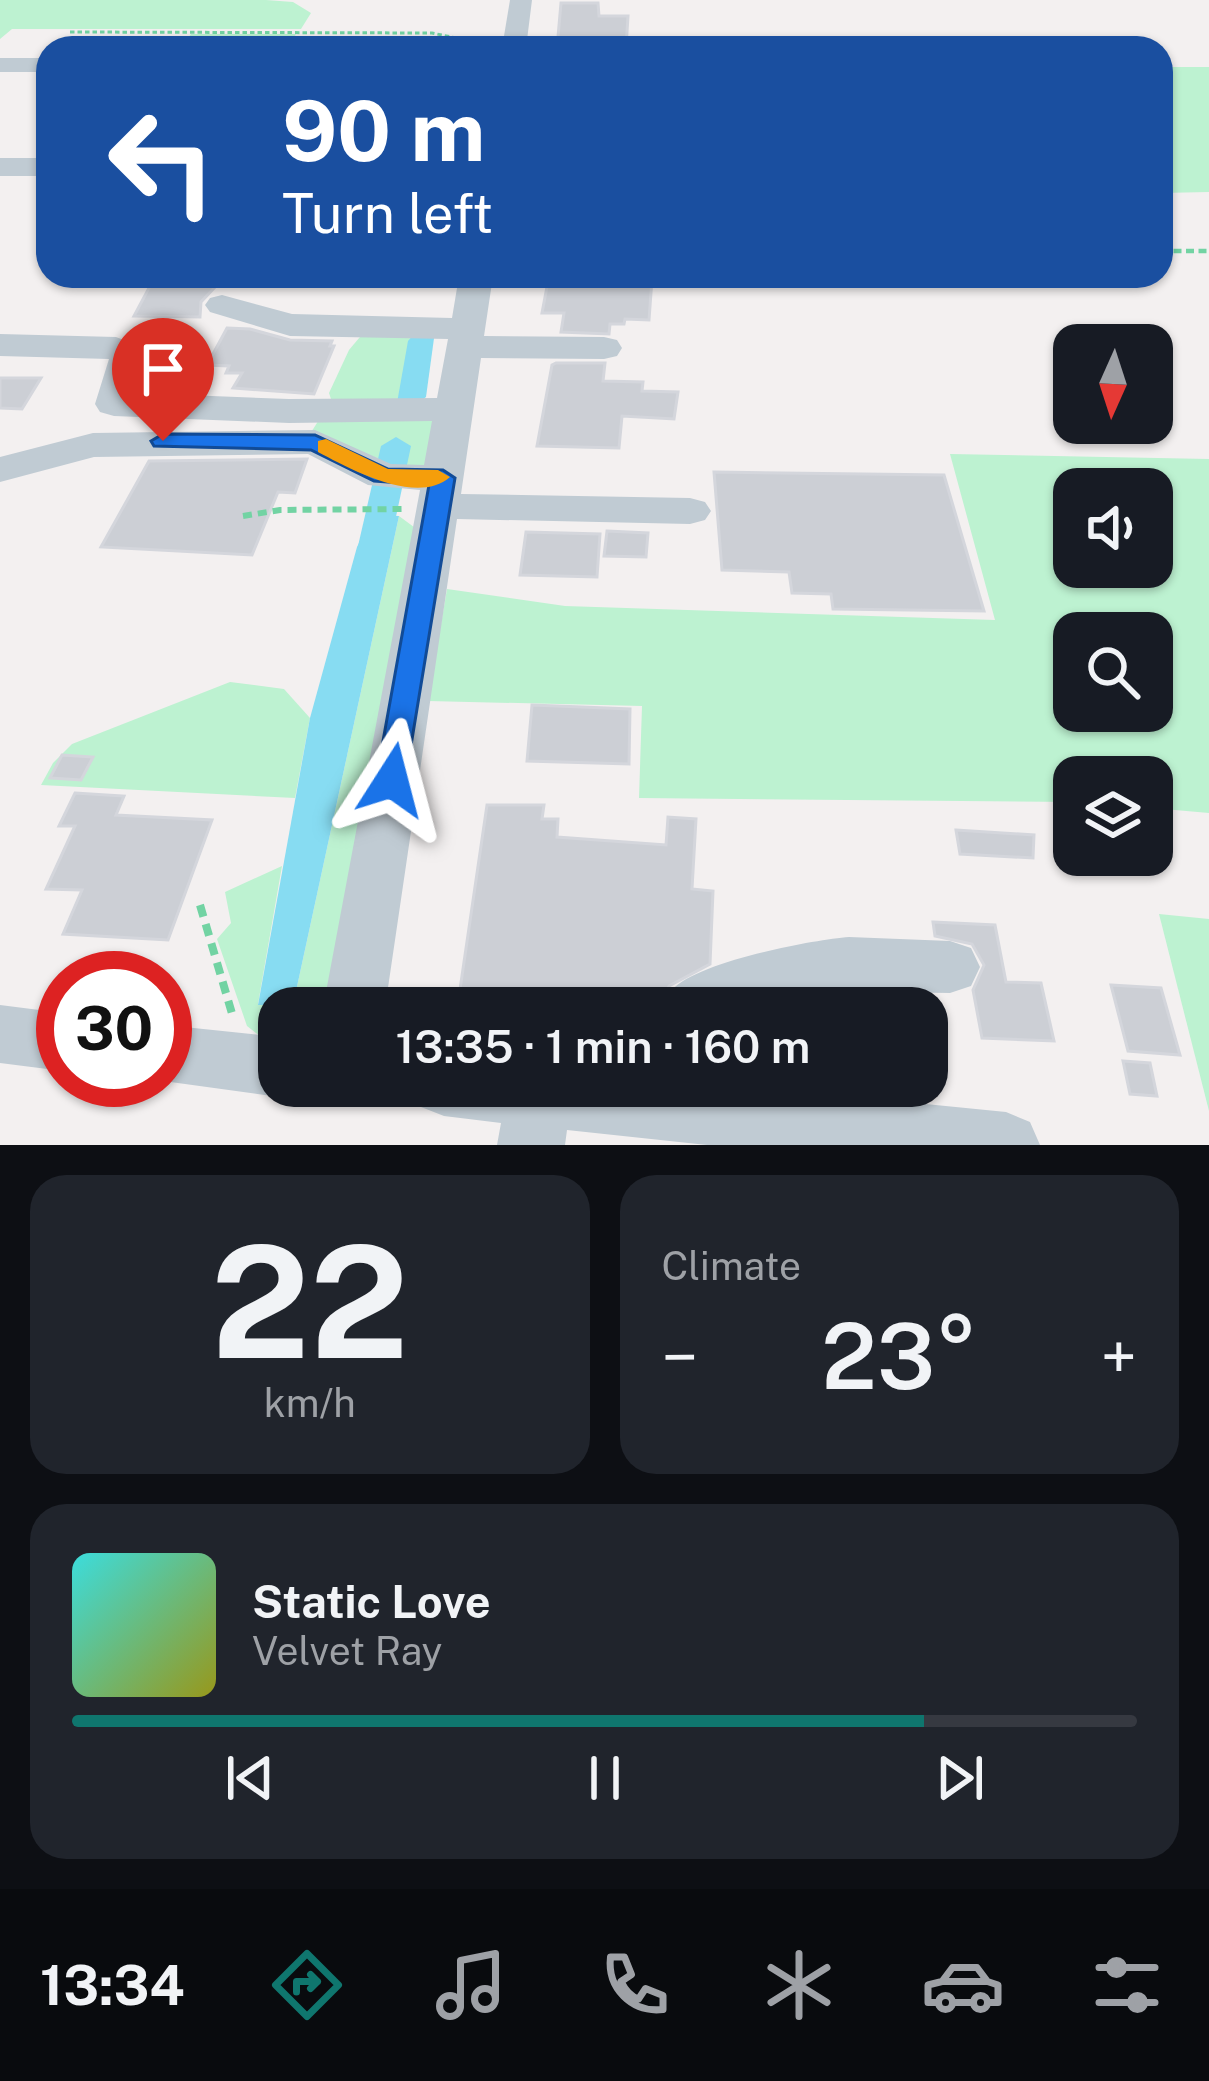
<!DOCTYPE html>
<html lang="en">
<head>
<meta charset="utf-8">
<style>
	body { margin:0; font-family:"Public Sans",sans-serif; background:#20242c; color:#f1f3f6; height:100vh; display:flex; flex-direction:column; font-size:45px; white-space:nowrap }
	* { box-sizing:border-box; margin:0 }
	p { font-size:39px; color:#9ea1a6 }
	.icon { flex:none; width:66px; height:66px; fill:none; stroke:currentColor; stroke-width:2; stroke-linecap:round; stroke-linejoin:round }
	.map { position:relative; height:1145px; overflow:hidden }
	.sheet { display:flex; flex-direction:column; gap:30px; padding:30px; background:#0d0f14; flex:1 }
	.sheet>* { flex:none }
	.hud { position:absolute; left:36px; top:36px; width:1137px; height:252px; border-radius:36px; box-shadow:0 3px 9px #0004; background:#1a4fa0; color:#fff; overflow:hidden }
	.needle { width:78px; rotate:183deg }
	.buttons { position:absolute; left:1053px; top:324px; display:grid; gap:24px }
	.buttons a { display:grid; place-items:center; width:120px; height:120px; border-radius:24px; background:#171b24; box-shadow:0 3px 9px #0004; font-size:60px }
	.speed { position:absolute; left:36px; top:951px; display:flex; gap:24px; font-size:60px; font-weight:700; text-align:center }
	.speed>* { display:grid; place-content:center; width:156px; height:156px; border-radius:50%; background:#171b24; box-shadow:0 3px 9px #0004; line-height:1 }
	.speed .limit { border:18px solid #d22; background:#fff; color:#111 }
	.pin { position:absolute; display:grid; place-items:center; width:102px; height:102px; color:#fff; margin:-123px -51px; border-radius:50% 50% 50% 0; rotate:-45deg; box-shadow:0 0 12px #0007 }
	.pin .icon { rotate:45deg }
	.me { position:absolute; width:132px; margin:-66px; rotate:9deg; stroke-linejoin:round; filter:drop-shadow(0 0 9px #0008) }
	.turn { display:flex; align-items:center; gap:42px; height:252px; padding:0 48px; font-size:54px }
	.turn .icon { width:156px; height:156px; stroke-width:2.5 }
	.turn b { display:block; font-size:84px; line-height:102px }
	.big { font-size:90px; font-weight:600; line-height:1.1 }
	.sheet .card { flex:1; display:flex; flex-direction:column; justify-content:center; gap:18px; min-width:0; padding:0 42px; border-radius:36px; background:#20242c }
	.sheet .dial { align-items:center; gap:0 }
	.dial b { font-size:156px; line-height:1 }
	.song { display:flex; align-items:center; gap:36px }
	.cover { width:144px; height:144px; border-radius:18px; background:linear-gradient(135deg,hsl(180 70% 55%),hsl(60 70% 35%)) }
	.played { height:12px; border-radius:6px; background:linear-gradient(90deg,#0f766e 80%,#363941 80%) }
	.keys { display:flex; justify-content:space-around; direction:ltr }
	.heat { display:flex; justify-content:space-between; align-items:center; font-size:66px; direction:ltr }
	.sheet .tiles { flex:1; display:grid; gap:30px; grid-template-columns:1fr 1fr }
	.card:last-child { grid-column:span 2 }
	.trip { position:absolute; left:258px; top:987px; width:690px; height:120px; border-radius:36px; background:#171b24; box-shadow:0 3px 9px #0004; font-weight:600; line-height:120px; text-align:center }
	.tabs { display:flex; height:192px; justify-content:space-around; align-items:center; background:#090b0e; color:#9ea1a6 }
	.tabs .icon { width:84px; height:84px }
	.tabs .selected { color:#0f766e }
	.tabs b { font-size:54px; color:#f1f3f6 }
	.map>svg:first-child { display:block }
	.green { fill:#bdf2d1; fill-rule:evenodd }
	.water { fill:#87dcf2 }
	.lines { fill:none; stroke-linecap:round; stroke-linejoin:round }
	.canal { fill:#87dcf2; fill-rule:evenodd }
	.building { fill:#cccfd5; stroke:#d4d6dc; stroke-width:3 }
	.path-far3 { stroke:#72d3a3; stroke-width:3; stroke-dasharray:4.5 3; stroke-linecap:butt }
	.path-far2 { stroke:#72d3a3; stroke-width:4.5; stroke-dasharray:8 4.5; stroke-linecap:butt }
	.path-far1 { stroke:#72d3a3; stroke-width:6; stroke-dasharray:9 6; stroke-linecap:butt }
	.path { stroke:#72d3a3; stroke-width:8; stroke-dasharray:12 8; stroke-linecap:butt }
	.minor { fill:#c0cbd3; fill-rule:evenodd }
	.route { fill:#1a73e8; stroke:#114b97; stroke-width:3 }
	.slow { fill:#f59e0b }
</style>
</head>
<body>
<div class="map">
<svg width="1209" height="1145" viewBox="0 0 1209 1145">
	<rect width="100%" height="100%" fill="#f3f0f0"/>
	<!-- green -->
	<g class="green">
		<path d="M 0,0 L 266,0 L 293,2 L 311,13 L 301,29 L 12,29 L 0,39 Z"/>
		<path d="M 191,34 L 296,34 L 289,48 L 180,48 Z"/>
		<path d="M 1161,67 L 1209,67 L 1209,192 L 1161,193 Z"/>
		<path d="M 365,331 L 417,331 L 397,403 L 331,399 L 329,393 L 349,350 Z"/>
		<path d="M 439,413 L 429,467 L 416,472 L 310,434 L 322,415 Z"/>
		<path d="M 950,454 L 1209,459 L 1209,813 L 1152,808 L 1152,777 L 1074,777 L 1074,802 L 639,798 L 642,706 L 428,701 L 447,589 L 565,606 L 995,620 ZM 1074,489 L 1152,489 L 1152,567 L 1074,567 ZM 1074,633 L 1152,633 L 1152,711 L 1074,711 Z"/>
		<path d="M 399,516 L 422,533 L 332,996 L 323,1008 L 279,1008 L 279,1035 L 260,1036 L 247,1026 L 217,939 L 231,923 L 225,892 L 282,866 L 258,1004 L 293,1005 Z"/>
		<path d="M 230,682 L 284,689 L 310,718 L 295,798 L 41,785 L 53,763 L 72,744 Z"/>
		<path d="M 1159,914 L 1209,919 L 1209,1111 Z"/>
	</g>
	<!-- water -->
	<g class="water">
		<path d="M 417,331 L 435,331 L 426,397 L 417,404 L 397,403 L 408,341 Z"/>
		<path d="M 373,515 L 399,516 L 293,1005 L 258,1005 L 310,718 L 357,547 Z"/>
	</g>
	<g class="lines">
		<!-- canal -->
		<path class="canal" d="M 396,437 L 411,446 L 387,559 L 383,566 L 359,566 L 355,559 L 381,446 Z"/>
	</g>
	<!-- building -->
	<g class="building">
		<path d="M 561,3 L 598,3 L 599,16 L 628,16 L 626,48 L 557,48 Z"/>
		<path d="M 549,276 L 652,279 L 649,320 L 625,319 L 624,324 L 610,324 L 609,334 L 561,332 L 564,313 L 542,313 Z"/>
		<path d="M 150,286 L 216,286 L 201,302 L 200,317 L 134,316 Z"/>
		<path d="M 227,328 L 250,329 L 290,340 L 332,341 L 330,346 L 334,346 L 314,394 L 233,388 L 242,373 L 226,373 L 229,366 L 207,365 Z"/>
		<path d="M 556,363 L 605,363 L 603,381 L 643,382 L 642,391 L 678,392 L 674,419 L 622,416 L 619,448 L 537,446 L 552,365 Z"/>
		<path d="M 0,378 L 41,378 L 22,409 L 0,408 Z"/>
		<path d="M 307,459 L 295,493 L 278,492 L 252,555 L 101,547 L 149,461 Z"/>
		<path d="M 714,472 L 944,475 L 984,611 L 833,609 L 831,594 L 792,593 L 789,572 L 722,570 Z"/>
		<path d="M 607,531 L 648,533 L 646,557 L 604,556 Z"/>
		<path d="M 526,532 L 600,534 L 597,577 L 520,575 Z"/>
		<path d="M 532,705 L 630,709 L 629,764 L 527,761 Z"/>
		<path d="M 62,755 L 93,757 L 81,780 L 50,778 Z"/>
		<path d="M 75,793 L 124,796 L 116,815 L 212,820 L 168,940 L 63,934 L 82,890 L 46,889 L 75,826 L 59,826 Z"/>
		<path d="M 487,805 L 544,805 L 542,819 L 558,819 L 557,837 L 666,845 L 668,817 L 696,819 L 692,889 L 713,891 L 710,964 L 669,986 L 660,1008 L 569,1001 L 568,1006 L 458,1003 Z"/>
		<path d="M 956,830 L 1034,835 L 1033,858 L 960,854 Z"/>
		<path d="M 933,922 L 995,925 L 1006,982 L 1041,983 L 1054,1041 L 982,1038 L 973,990 L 984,965 L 972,944 L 935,936 Z"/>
		<path d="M 1111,985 L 1161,988 L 1180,1055 L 1128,1051 Z"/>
		<path d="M 1123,1061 L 1150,1063 L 1157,1096 L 1130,1094 Z"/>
	</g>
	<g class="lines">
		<!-- path-far3 -->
		<path class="path-far3" d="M 70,32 L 432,33 L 466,40 L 463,48 L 492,47"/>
		<!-- path-far2 -->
		<path class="path-far2" d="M 1161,251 L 1209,251"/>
		<!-- path-far1 -->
		<path class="path-far1" d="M 243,516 L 280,510 L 404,509"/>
		<!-- path -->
		<path class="path" d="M 200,905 L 233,1017"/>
		<!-- minor -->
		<g class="minor">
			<path d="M 510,0 L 532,0 L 526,48 L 502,48 Z"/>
			<rect x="0" y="58" width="48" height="14"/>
			<rect x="0" y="158" width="48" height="18"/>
			<path d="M 459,276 L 493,276 L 484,336 L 604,337 L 617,340 L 622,348 L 617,356 L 604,359 L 481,358 L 461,494 L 690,498 L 705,502 L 711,511 L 705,520 L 690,524 L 457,519 L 385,1008 L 323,1008 L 420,490 L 368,485 L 308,454 L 94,457 L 0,482 L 0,457 L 93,433 L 315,430 L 391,464 L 424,465 L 432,421 L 289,423 L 114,416 L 100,412 L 95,404 L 109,359 L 0,356 L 0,334 L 116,337 L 142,347 L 147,355 L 136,393 L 289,399 L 437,398 L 448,339 L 290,336 L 210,312 L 205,305 L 210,298 L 222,295 L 292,314 L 452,318 Z"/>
			<path d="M 849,937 L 950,941 L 971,948 L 980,967 L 971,986 L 950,993 L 820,991 L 757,1008 L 664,1008 C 667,1002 668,995 672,990 C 696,962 811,940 849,937 Z"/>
			<path d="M 0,1005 L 63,1013 L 63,1071 L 0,1063 Z"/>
			<path d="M 165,1025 L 279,1037 L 279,1086 L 302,1088 L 279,1097 L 156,1080 L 165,1080 Z"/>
			<path d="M 411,1086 L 745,1086 L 1006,1112 L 1030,1122 L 1040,1145 L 707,1145 L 567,1130 L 565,1145 L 497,1145 L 501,1123 L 444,1116 L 421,1107 Z"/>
		</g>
	</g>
	<!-- route -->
	<path class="route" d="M 163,434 L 315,435 L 388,469 L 443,470 L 455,478 L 404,788 L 381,788 L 376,780 L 429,485 L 374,481 L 311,450 L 154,446 L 151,441 Z"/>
	<!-- slow -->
	<path class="slow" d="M 326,439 L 388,469 L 438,470 L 450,477 C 417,506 350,469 318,452 L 318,441 Z"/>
</svg>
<div class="buttons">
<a><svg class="needle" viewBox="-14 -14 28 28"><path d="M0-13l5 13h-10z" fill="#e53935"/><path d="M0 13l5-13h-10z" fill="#9ea1a6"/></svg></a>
<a><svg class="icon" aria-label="sound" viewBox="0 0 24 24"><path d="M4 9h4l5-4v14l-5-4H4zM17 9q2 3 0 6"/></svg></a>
<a><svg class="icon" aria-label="search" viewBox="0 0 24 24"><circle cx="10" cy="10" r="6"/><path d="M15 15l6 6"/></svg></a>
<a><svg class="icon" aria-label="layers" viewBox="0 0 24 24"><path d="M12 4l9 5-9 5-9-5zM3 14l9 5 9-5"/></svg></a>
</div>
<div class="speed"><div class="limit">30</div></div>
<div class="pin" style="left:163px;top:441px;background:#d93025"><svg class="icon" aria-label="arrive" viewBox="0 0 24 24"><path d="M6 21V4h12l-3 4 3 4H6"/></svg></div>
<svg class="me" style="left:392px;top:780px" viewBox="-20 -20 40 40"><path d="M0-17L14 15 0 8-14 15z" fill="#1a73e8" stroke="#fff" stroke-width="4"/></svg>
<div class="trip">13:35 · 1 min · 160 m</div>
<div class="hud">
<div class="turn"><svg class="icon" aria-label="left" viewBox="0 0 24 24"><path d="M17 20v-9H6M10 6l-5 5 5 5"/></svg><div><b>90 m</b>Turn left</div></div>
</div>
</div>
<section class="sheet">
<div class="tiles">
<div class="card dial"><b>22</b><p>km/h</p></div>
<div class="card"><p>Climate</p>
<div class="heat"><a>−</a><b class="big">23°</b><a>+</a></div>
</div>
<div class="card">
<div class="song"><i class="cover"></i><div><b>Static Love</b><p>Velvet Ray</p></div></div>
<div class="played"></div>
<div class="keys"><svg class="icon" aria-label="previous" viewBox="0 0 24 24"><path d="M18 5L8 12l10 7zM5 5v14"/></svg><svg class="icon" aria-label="pause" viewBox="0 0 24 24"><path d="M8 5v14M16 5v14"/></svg><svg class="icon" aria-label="next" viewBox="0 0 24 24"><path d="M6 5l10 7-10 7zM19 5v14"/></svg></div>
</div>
</div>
</section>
<nav class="tabs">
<b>13:34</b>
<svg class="icon selected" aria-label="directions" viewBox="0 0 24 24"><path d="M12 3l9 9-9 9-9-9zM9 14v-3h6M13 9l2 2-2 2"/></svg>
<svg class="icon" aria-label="music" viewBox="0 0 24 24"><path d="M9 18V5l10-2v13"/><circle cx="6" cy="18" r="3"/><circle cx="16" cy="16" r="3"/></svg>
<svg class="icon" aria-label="phone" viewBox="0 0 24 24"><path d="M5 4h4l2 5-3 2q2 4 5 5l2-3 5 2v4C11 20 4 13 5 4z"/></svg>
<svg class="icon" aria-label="climate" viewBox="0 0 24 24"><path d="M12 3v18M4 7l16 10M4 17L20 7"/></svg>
<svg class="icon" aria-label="car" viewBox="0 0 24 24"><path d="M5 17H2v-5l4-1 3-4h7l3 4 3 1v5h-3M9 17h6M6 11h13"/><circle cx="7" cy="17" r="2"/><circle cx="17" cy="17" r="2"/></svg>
<svg class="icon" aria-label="filters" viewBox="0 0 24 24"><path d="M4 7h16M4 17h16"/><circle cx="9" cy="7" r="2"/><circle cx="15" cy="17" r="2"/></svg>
</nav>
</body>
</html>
